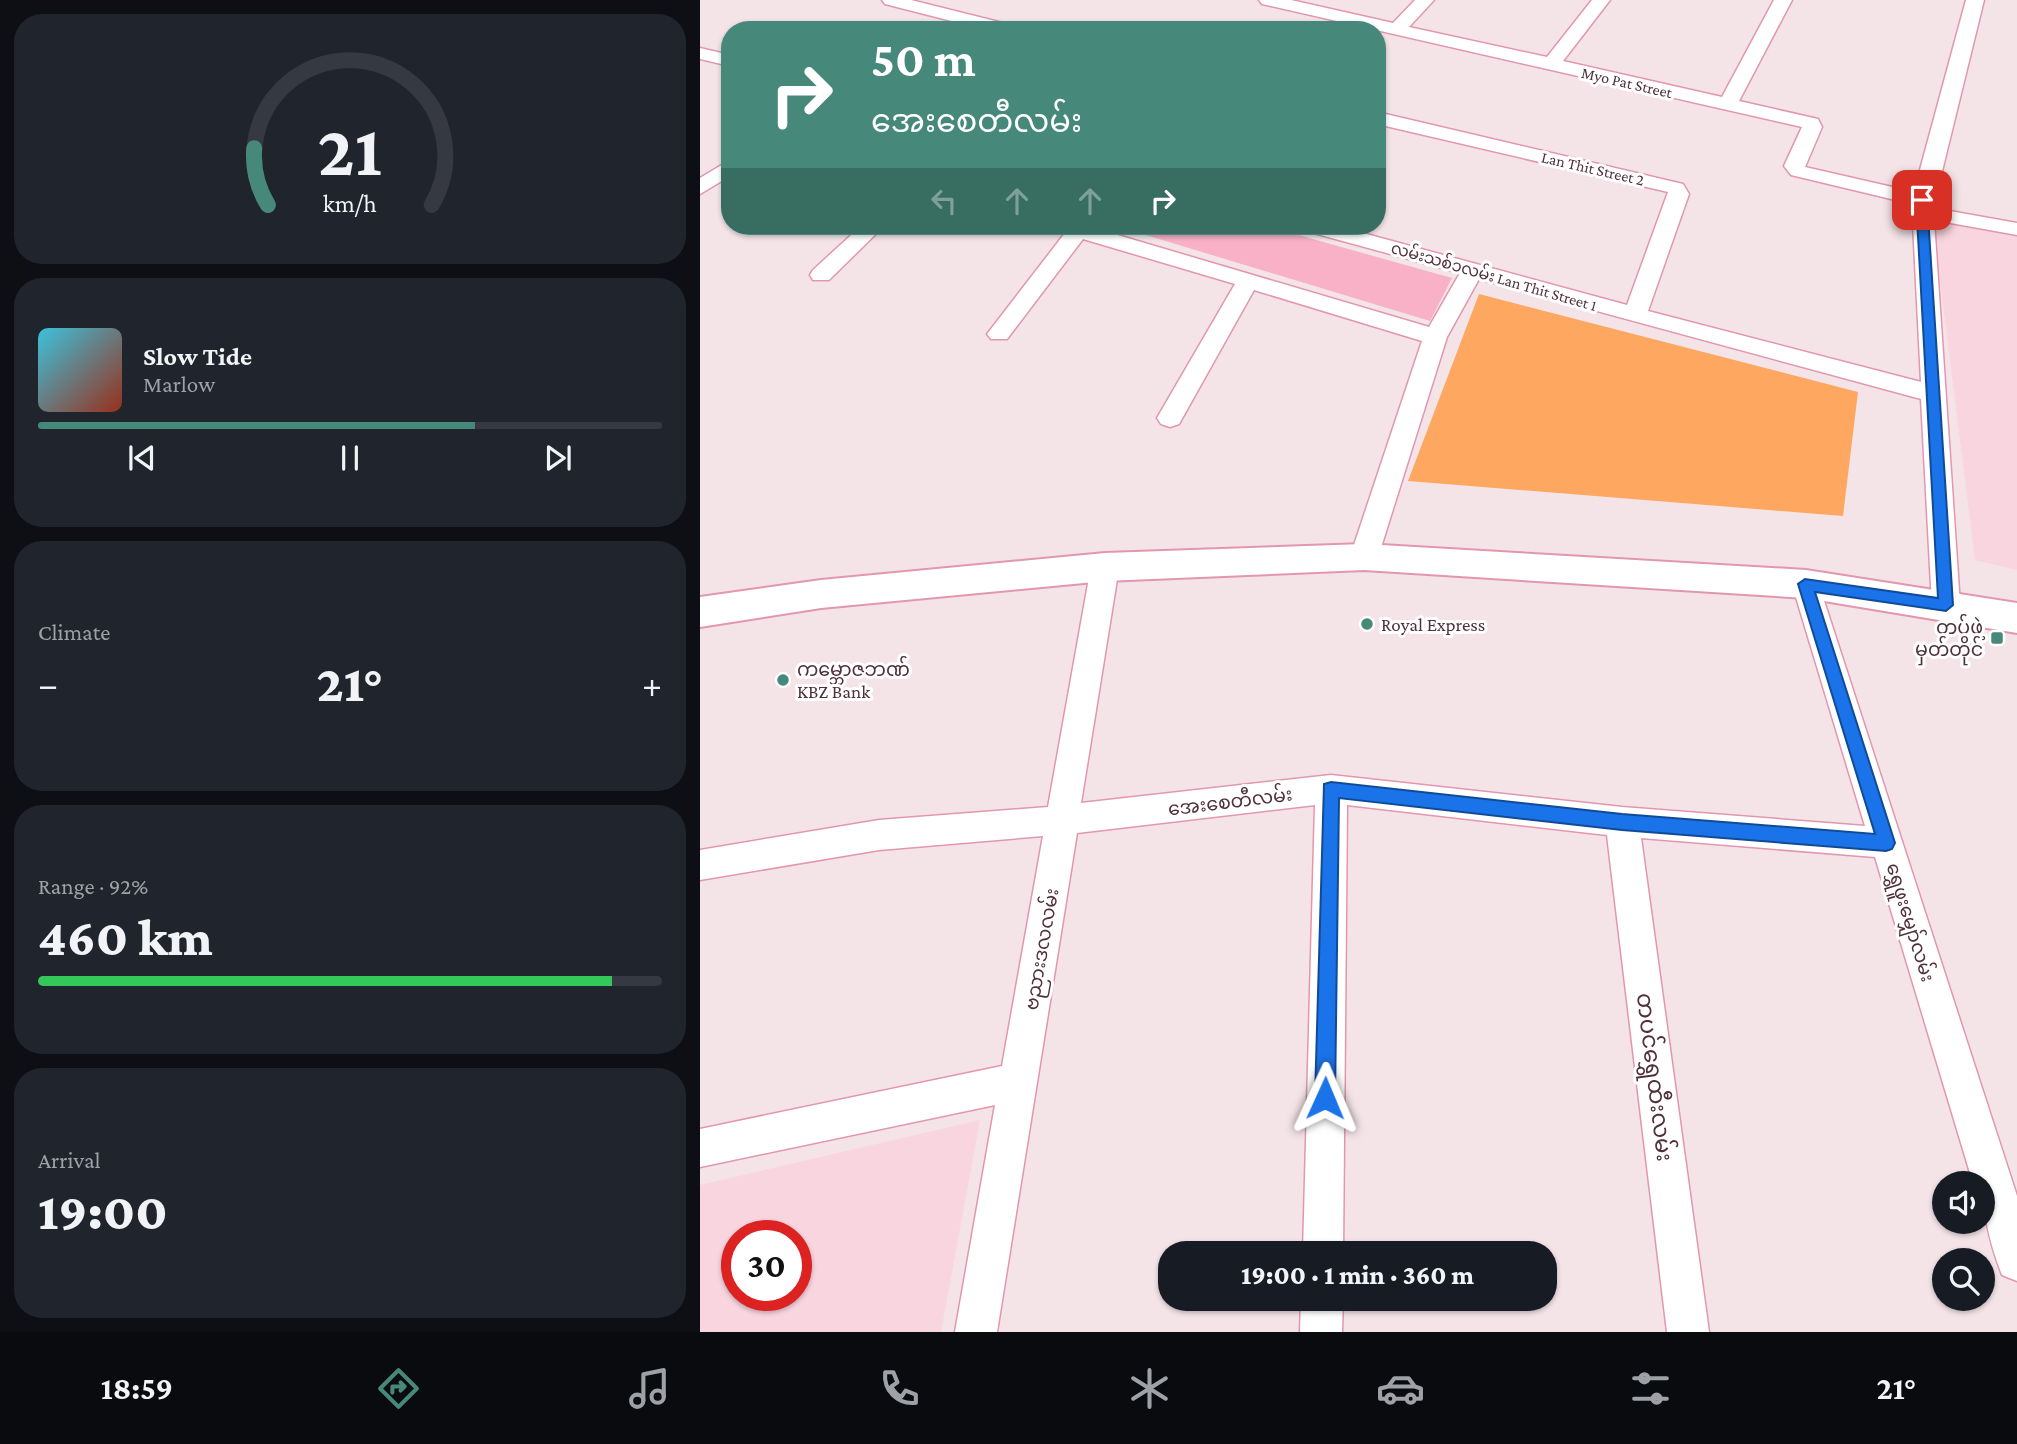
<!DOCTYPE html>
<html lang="en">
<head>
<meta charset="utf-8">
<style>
	body { margin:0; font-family:"Crimson Pro","Noto Sans Myanmar",serif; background:#20242c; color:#f1f3f6; height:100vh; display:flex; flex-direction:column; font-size:26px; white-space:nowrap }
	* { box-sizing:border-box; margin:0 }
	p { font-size:23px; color:#9ea1a6 }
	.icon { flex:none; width:38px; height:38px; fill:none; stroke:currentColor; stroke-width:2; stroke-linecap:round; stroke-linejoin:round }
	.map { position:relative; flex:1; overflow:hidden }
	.sheet { display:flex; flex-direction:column; gap:14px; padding:14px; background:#0d0f14; width:700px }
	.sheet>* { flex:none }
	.hud { position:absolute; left:21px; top:21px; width:665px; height:214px; border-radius:28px; box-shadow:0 2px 5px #0004; background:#46897b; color:#fff; overflow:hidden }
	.controls { position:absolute; left:1232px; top:1171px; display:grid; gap:14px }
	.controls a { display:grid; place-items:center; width:63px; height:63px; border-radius:50%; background:#171b24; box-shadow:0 2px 5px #0004; font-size:35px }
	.speed { position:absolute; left:21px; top:1220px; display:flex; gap:14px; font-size:35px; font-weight:700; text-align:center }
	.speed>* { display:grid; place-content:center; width:91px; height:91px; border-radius:50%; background:#171b24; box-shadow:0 2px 5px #0004; line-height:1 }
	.speed .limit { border:10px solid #d22; background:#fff; color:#111 }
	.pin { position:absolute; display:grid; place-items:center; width:60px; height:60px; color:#fff; margin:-30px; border-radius:14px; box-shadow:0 4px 10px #0006 }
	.me { position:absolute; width:77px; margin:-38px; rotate:1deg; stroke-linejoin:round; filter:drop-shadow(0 0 5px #0008) }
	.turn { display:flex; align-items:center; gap:24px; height:147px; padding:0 35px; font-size:32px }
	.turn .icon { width:91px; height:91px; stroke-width:2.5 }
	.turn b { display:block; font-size:49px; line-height:60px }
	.lanes { display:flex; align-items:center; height:66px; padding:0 35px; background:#0003; justify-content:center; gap:35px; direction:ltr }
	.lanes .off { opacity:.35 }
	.big { font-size:52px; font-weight:800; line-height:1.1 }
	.sheet .tile { flex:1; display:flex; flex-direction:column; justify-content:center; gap:10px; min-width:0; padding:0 24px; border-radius:28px; background:#20242c }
	.sheet .dial { align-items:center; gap:0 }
	.dial svg { height:182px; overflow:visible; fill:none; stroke:#363941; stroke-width:7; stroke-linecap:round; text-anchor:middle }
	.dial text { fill:#f1f3f6; stroke:none }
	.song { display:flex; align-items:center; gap:21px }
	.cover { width:84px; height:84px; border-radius:10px; background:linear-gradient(135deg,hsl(190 70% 55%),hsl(10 70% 35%)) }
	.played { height:7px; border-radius:4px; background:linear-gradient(90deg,#46897b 70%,#363941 70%) }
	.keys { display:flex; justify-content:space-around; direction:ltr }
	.heat { display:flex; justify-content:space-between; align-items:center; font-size:38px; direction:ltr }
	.charge { height:10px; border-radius:5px; background:linear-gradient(90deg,#34c759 92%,#363941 0) }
	.trip { position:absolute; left:458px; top:1241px; width:399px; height:70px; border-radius:28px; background:#171b24; box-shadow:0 2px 5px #0004; font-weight:800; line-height:70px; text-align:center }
	.menu { display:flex; height:112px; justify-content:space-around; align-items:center; background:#090b0e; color:#9ea1a6 }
	.menu .icon { width:49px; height:49px }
	.menu .active { color:#46897b }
	.menu b { font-size:32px; color:#f1f3f6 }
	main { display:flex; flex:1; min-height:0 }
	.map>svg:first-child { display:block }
	.built { fill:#f9d5e0; fill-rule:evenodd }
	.green { fill:#fda760 }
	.water { fill:#f8b1c7 }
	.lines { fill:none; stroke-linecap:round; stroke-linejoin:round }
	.street-casing { stroke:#e297af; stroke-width:3 }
	.primary-casing { stroke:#e297af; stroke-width:4 }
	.street { fill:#fff; fill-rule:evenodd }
	.primary { fill:#fff; fill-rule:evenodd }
	.route { fill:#1a73e8; stroke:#114b97; stroke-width:2 }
	.poi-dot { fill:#46897b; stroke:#fff; stroke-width:2.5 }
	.labels { text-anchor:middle; stroke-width:6; stroke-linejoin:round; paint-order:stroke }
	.far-street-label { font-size:16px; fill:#50313b; stroke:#fff }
	.poi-label { font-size:19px; fill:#50313b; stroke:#fff; text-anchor:start }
	.street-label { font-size:19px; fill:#50313b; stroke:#fff }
	.near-street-label { font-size:23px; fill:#50313b; stroke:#fff }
</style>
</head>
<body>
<main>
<section class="sheet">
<div class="tile dial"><svg viewBox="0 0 100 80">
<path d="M14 69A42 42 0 1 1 86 69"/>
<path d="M14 69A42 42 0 0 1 8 44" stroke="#46897b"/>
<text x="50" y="56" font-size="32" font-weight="700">21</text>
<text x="50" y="72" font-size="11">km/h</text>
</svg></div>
<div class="tile">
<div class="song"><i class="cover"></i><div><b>Slow Tide</b><p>Marlow</p></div></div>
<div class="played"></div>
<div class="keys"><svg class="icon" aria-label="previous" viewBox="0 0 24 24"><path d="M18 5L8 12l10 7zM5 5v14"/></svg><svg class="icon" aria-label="pause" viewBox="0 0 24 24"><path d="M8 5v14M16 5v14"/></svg><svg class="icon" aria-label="next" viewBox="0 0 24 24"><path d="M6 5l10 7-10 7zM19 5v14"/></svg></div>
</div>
<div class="tile"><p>Climate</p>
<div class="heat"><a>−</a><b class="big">21°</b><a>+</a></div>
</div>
<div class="tile"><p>Range · 92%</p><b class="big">460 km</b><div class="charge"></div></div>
<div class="tile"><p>Arrival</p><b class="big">19:00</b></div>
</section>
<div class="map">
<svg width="1317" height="1332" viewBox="0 0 1317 1332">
	<rect width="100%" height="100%" fill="#f4e4e8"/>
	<!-- built -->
	<g class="built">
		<path d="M 1232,217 L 1317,234 L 1317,570 L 1275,560 Z"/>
		<path d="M 280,1120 L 241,1332 L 0,1332 L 0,1185 ZM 37,1236 L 96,1236 L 96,1295 L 37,1295 Z"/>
	</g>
	<!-- green -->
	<path class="green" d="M 779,294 L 1158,392 L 1143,516 L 708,481 Z"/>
	<!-- water -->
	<path class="water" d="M 416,226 L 566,226 L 752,278 L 730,321 Z"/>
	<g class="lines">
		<!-- street casing -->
		<g class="street-casing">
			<g id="street">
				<path d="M 182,0 L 211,0 L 315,26 L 318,30 L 287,30 L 185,4 Z"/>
				<path d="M 559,0 L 591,0 L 693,23 L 715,0 L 734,0 L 709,27 L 847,57 L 892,0 L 910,0 L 863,61 L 1022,97 L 1074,0 L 1092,0 L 1039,101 L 1118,119 L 1122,127 L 1105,167 L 1214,192 L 1266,0 L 1284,0 L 1233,208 L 1317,223 L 1317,235 L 1234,220 L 1260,605 L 1256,613 L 1246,616 L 1236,613 L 1232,605 L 1221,399 L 779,279 L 747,337 L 678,557 L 674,564 L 664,567 L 654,564 L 650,557 L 722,341 L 554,290 L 479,424 L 470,427 L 461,424 L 457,418 L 535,284 L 383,239 L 307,339 L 291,339 L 287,334 L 291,329 L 365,233 L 356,231 L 353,226 L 387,226 L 729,327 L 760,273 L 606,231 L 603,226 L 637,226 L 927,305 L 968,192 L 677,124 L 677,112 L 983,184 L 989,194 L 948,311 L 1221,382 L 1212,204 L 1091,175 L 1084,166 L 1102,127 L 562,4 Z"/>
				<path d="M 0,48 L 30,55 L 30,66 L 0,59 Z"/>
				<path d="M 30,160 L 30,176 L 0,194 L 0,178 Z"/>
				<path d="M 161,226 L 184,226 L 129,280 L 113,280 L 110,275 L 113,270 Z"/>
				<path d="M 405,556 L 415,560 L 419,567 L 381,803 L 631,775 L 922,807 L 1165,826 L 1092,584 L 1096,576 L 1106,573 L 1116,576 L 1317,1196 L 1317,1281 L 1302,1275 C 1290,1244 1283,1216 1283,1183 L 1273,1183 L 1175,857 L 941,838 L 1009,1332 L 967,1332 L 907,835 L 647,805 L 643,1253 L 603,1253 L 615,805 L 377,833 L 297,1332 L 255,1332 L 295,1105 L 0,1167 L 0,1129 L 302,1066 L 343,836 L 179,850 L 0,880 L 0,850 L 179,820 L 348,807 L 391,567 L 395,560 Z"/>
				<path d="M 601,1298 L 643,1298 L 642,1332 L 600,1332 Z"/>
			</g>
		</g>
		<!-- primary casing -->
		<g class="primary-casing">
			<path id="primary" d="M 664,544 L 1106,570 L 1317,603 L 1317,633 L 1106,598 L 664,570 L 405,581 L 121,608 L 0,627 L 0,597 L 121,580 L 405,553 Z"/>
		</g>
		<!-- street -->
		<use href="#street" class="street"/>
		<!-- primary -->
		<use href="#primary" class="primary"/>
	</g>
	<!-- route -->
	<path class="route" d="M 1222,196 L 1227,200 L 1253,605 L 1246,611 L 1115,592 L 1195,843 L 1192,849 L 1186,851 L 922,830 L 639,798 L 635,1098 L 632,1105 L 625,1108 L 618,1105 L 615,1098 L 624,784 L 631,782 L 922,814 L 1175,834 L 1098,584 L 1105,579 L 1238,598 L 1216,200 Z"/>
	<!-- markers -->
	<g class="poi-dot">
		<circle cx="667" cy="624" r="7"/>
		<rect x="1290" y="631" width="14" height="14" rx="3.5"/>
		<circle cx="83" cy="680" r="7"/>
	</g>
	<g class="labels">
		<!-- far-street labels -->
		<g class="far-street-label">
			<text transform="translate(927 82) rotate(13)" y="6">Myo Pat Street</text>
			<text transform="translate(893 168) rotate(13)" y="6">Lan Thit Street 2</text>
			<text transform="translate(794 276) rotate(16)" y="6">လမ်းသစ်၁လမ်း Lan Thit Street 1</text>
		</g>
		<!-- poi labels -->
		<g class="poi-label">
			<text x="681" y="631">Royal Express</text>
			<text x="1283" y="634" text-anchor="end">တပ်ဖွဲ့<tspan x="1283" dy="22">မှတ်တိုင်</tspan></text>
			<text x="97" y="676">ကမ္ဘောဇဘဏ်<tspan x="97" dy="22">KBZ Bank</tspan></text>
		</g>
		<!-- street labels -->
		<g class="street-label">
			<text transform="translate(530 801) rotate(-7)" y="7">အေးစေတီလမ်း</text>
			<text transform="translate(1211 922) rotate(73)" y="7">ရွှေဖူးမျှော်လမ်း</text>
			<text transform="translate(341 949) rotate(-80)" y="7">ဗညားဒလလမ်း</text>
		</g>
		<!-- near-street labels -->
		<g class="near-street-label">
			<text transform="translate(955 1077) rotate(83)" y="8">တပင်ရွှေထီးလမ်း</text>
		</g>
	</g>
</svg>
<div class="controls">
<a><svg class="icon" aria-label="sound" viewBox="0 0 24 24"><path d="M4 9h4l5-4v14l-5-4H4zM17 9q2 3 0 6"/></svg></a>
<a><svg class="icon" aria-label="search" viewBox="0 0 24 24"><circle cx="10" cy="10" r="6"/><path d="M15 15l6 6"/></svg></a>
</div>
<div class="speed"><div class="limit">30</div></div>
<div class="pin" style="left:1222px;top:200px;background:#d93025"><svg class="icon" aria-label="arrive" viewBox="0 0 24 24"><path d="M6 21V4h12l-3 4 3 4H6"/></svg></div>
<svg class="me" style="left:625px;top:1098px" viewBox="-20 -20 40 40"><path d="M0-17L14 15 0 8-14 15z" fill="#1a73e8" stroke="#fff" stroke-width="4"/></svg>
<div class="trip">19:00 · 1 min · 360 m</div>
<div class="hud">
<div class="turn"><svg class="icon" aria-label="right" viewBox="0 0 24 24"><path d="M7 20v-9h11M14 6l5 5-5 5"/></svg><div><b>50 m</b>အေးစေတီလမ်း</div></div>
<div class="lanes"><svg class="icon off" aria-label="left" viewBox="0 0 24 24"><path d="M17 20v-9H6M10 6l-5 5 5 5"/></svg><svg class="icon off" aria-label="ahead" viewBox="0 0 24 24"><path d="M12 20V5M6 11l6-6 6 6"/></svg><svg class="icon off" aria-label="ahead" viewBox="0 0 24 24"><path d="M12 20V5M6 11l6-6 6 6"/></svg><svg class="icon" aria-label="right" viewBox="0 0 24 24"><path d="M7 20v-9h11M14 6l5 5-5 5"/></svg></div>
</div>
</div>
</main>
<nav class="menu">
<b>18:59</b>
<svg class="icon active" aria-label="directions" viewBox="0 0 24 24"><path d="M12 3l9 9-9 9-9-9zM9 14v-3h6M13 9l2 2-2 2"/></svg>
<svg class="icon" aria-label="music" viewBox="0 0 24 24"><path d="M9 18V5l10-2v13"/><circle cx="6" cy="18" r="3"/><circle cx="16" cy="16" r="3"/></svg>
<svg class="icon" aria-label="phone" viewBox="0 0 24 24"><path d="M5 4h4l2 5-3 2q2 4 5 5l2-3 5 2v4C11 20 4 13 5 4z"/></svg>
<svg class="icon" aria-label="climate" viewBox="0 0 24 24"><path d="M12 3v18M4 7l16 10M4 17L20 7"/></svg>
<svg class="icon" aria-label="car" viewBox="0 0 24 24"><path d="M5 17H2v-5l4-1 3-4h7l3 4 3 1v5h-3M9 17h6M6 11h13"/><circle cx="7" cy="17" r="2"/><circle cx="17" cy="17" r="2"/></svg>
<svg class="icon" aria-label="filters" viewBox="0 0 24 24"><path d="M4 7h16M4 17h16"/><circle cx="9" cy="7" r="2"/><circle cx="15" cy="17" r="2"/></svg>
<b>21°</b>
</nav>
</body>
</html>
